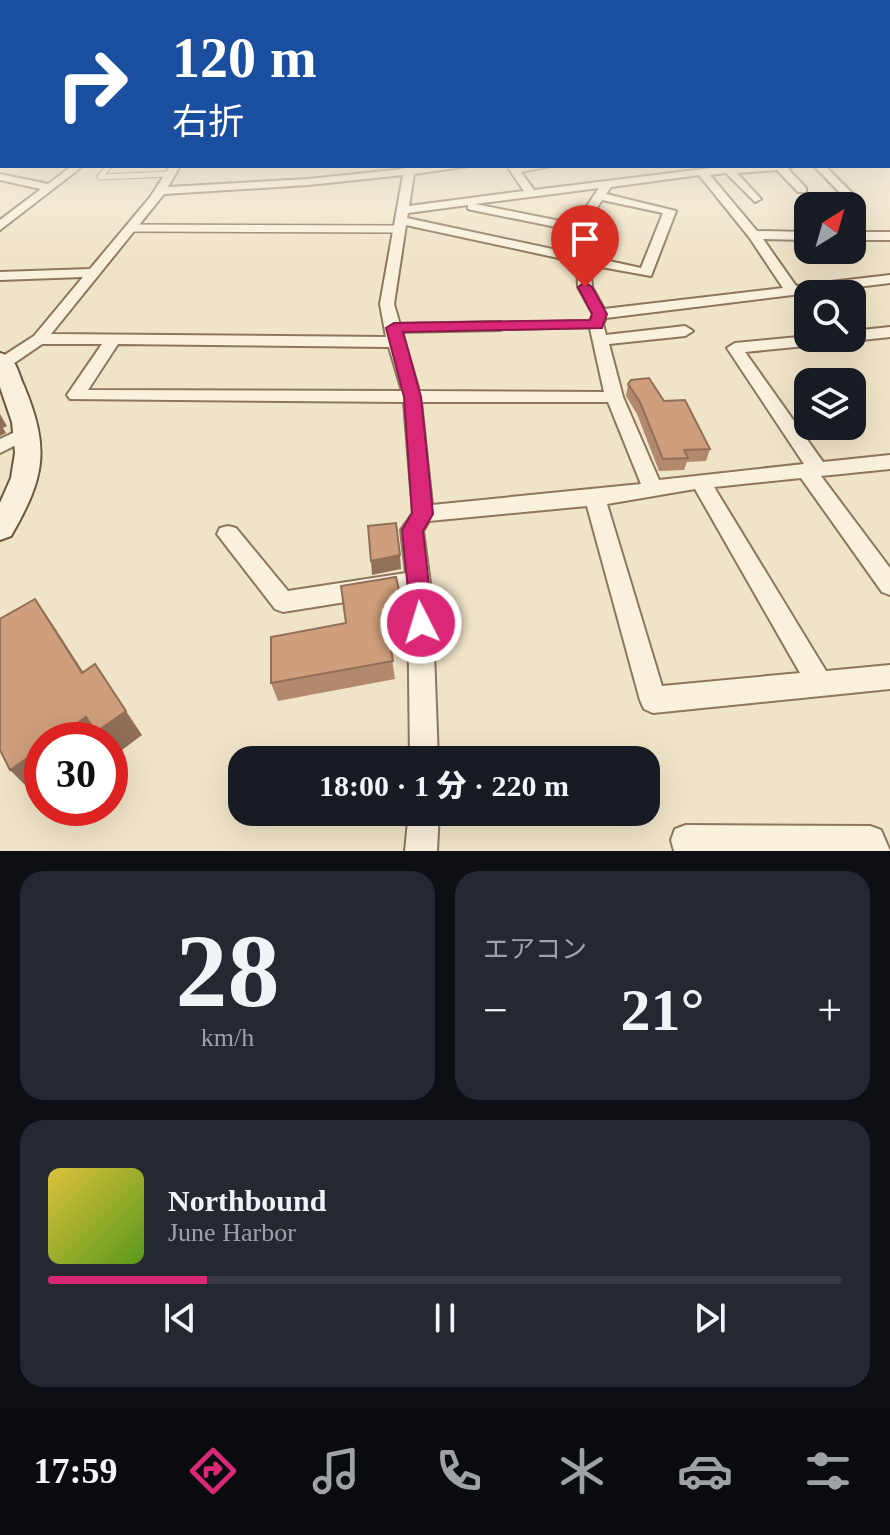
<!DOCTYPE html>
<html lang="ja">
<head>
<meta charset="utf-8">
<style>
	body { margin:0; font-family:"Times New Roman","Noto Sans JP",serif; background:#242831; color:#f1f3f6; height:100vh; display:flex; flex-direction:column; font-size:30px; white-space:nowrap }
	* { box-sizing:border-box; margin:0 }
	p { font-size:26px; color:#9ea1a6 }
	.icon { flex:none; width:44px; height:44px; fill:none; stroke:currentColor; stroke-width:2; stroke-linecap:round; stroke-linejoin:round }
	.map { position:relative; height:851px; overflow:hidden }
	.side { display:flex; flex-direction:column; gap:20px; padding:20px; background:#0d0f14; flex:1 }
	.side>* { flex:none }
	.guide { position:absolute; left:0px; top:0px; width:890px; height:168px; box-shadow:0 8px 32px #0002; background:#1a4fa0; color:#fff; overflow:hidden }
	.needle { width:52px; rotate:37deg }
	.tools { position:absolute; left:794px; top:192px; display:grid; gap:16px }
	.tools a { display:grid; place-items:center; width:72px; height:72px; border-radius:16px; background:#171b24; box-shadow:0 8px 32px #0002; font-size:40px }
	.speed { position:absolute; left:24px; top:722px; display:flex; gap:16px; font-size:40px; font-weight:700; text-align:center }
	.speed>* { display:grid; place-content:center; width:104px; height:104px; border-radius:50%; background:#171b24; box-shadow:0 8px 32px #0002; line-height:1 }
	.speed .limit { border:12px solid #d22; background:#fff; color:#111 }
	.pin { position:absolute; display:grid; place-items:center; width:68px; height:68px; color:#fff; margin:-82px -34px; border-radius:50% 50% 50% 0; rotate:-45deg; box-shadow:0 0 8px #0007 }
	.pin .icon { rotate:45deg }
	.me { position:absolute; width:88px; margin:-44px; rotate:355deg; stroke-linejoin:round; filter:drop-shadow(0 0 6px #0008) }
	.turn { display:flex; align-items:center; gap:28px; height:168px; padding:0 40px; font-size:36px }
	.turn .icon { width:104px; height:104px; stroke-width:2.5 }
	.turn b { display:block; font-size:56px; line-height:68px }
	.big { font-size:60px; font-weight:800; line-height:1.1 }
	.side .tile { flex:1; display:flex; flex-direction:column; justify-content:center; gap:12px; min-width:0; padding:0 28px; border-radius:24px; background:#242831 }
	.side .dial { align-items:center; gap:0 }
	.dial b { font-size:104px; line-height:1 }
	.song { display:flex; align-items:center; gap:24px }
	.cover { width:96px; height:96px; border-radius:12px; background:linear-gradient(135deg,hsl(50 70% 55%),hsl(90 70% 35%)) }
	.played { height:8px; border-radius:4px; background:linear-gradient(90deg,#db2777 20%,#363941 20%) }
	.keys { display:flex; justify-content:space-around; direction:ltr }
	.heat { display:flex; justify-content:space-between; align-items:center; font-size:44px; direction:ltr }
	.side .tiles { flex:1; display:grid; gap:20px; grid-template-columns:1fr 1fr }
	.tile:last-child { grid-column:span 2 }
	.trip { position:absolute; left:228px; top:746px; width:432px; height:80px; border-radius:24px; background:#171b24; box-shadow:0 8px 32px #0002; font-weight:800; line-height:80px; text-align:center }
	.menu { display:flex; height:128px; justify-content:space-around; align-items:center; background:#090b0e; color:#9ea1a6 }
	.menu .icon { width:56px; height:56px }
	.menu .selected { color:#db2777 }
	.menu b { font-size:36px; color:#f1f3f6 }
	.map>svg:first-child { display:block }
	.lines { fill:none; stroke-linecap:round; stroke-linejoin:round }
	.lane-far2-casing { stroke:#8d765c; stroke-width:7 }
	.lane-far1-casing { stroke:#8d765c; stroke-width:10 }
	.lane-casing { stroke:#8d765c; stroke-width:12 }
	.street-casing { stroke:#8d765c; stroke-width:4 }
	.secondary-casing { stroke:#6f573f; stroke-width:4 }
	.lane-far2 { stroke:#faf1dc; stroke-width:5 }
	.lane-far1 { stroke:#faf1dc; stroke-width:7 }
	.lane { stroke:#faf1dc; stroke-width:8 }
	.street { fill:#faf1dc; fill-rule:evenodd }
	.secondary { fill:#faf1dc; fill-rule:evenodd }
	.wall { fill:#b2896c }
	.shaded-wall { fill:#916f58 }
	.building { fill:#cf9f7d; stroke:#916f58; stroke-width:2 }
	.route { fill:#db2777; stroke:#8e194d; stroke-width:2 }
</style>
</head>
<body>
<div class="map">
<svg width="890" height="851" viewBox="0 0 890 851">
	<rect width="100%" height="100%" fill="#f0e4c8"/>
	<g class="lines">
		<!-- lane-far2 casing -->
		<g class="lane-far2-casing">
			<path id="lane-far2" d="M 109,166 L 100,177 L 170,174"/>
		</g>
		<!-- lane-far1 casing -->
		<g class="lane-far1-casing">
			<g id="lane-far1">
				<path d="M 132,228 L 399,229"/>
				<path d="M 399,328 L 596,324"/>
			</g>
		</g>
		<!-- lane casing -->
		<g class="lane-casing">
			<path id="lane" d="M 394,328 L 500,326"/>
		</g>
		<!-- street casing -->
		<g class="street-casing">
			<g id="street">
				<path d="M 0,139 L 2,139 L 2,145 L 0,144 Z"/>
				<rect x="888" y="156" width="2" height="6"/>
				<path d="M 72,166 L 83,166 L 0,230 L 0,220 L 41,189 L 0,180 L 0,174 L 48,184 Z"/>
				<path d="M 170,166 L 180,166 L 168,187 L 308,179 L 404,169 L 405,166 L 469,166 L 414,174 L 409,206 L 524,191 L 507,166 L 551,166 L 521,172 L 534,190 L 728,166 L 793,166 L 788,169 L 806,188 L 806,192 L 798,192 L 777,170 L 737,173 L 761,199 L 755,202 L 726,173 L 710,175 L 757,231 L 808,232 L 808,240 L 763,239 L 796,286 L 890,275 L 890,283 L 606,318 L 603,324 L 606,335 L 685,326 L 693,331 L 685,336 L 609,344 L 623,397 L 659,480 L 804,464 L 727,348 L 735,343 L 808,336 L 844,338 L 836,343 L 745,352 L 823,462 L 890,455 L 890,469 L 821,476 L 890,568 L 890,595 L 882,592 L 801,478 L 714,487 L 826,671 L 890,665 L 890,689 L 653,713 L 644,709 L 640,700 L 587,506 L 429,521 L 423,531 L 432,598 L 438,760 L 410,760 L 408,592 L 283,612 L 275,609 L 217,534 L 220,528 L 228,526 L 236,528 L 288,591 L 406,573 L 401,530 L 413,513 L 404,402 L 70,399 L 67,395 L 102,344 L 42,344 L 10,366 L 0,367 L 0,358 L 34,336 L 83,277 L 0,280 L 0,272 L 90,269 L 151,196 ZM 403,175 L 380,304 L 386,337 L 51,334 L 164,194 L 308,185 ZM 699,175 L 749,237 L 783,288 L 604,309 L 592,287 L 590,265 L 651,276 L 676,211 L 606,194 L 611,187 ZM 599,188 L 575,224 L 475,204 ZM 602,200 L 663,213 L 641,268 L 568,252 ZM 468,205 L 468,209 L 472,210 L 571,230 L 557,250 L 407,218 L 408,213 ZM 406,225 L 577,262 L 578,287 L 593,314 L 589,324 L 604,392 L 419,391 L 394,304 ZM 118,344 L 389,347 L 402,391 L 88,390 ZM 421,402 L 608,402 L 641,484 L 432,505 ZM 695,489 L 800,673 L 662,686 L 607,504 Z"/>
				<path d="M 814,166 L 825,166 L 857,198 L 857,202 L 849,202 Z"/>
				<rect x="852" y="232" width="38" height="8"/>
				<path d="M 890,327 L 890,337 L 852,341 L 846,338 L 852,338 L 852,331 Z"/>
				<path d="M 26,427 L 32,429 L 35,433 L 32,437 L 0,453 L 0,439 Z"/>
				<path d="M 409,812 L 439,812 L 437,851 L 405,851 Z"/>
				<path d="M 686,825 L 870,826 L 881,830 L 890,851 L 674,851 L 671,840 L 675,829 Z"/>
			</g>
		</g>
		<!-- secondary casing -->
		<g class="secondary-casing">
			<path id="secondary" d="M 0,353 C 17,357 17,371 24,386 C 50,449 45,477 11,536 L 0,540 L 0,503 L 11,478 L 15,453 L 12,422 L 0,387 Z"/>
		</g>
		<!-- lane-far2 -->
		<use href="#lane-far2" class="lane-far2"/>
		<!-- lane-far1 -->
		<use href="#lane-far1" class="lane-far1"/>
		<!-- lane -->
		<use href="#lane" class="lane"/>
		<!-- street -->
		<use href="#street" class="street"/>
		<!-- secondary -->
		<use href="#secondary" class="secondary"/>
	</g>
	<!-- wall -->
	<g class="wall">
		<path d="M 628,384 L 664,401 L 710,449 L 706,461 L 687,462 L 684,470 L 659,471 L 637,414 L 626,396 Z"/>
		<path d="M 402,603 L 403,622 L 387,625 L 395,679 L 278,701 L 271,683 L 346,623 Z"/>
	</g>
	<!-- shaded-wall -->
	<g class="shaded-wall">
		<path d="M 0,414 L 7,426 L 3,428 L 6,433 L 0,436 Z"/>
		<path d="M 400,555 L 401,569 L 372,575 L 371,561 Z"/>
		<path d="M 35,599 L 53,625 L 100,698 L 82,673 Z"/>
		<path d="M 402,603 L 403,622 L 386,626 L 384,607 Z"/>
		<path d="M 126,711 L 142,735 L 114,756 L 110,751 L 110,740 L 53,740 L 86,717 Z"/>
		<path d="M 42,748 L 42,787 L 33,793 L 10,770 Z"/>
	</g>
	<!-- building -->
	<g class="building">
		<path d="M 649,378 L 664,401 L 685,400 L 710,449 L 684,450 L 688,458 L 663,459 L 640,402 L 628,384 L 631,380 Z"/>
		<path d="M 396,523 L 400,555 L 371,561 L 368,526 Z"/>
		<path d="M 396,577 L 402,603 L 384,607 L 393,661 L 271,683 L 271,637 L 346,623 L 341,586 Z"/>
		<path d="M 35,599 L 82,673 L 95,664 L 126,711 L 96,732 L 86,717 L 53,740 L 42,740 L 42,748 L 10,770 L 0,750 L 0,619 Z"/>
	</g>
	<!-- sky -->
	<linearGradient id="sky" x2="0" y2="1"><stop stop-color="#8fbad6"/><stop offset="0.54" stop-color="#f8f3e6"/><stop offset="1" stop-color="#f8f3e6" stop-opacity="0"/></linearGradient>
	<rect width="890" height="258" fill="url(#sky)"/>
	<!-- route -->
	<path class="route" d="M 585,282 L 592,287 L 607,314 L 602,328 L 403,332 L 421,397 L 433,514 L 423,531 L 433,623 L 429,630 L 421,633 L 412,630 L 402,530 L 412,513 L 404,397 L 386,328 L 394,323 L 590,320 L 592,314 L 578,287 Z"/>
</svg>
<div class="tools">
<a><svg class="needle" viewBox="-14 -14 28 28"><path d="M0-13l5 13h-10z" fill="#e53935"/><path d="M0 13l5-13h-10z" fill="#9ea1a6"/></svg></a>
<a><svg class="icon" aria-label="search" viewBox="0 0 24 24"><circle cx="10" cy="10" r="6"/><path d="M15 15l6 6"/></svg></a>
<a><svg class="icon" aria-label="layers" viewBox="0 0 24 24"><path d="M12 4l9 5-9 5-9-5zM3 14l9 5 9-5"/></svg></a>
</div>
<div class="speed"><div class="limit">30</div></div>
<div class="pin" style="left:585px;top:287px;background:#d93025"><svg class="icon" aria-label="arrive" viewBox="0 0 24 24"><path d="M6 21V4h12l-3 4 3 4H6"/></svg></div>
<svg class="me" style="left:421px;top:623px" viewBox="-20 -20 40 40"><circle r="17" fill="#db2777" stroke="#fff" stroke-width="3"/><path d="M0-11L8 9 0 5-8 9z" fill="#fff"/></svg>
<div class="trip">18:00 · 1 分 · 220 m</div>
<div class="guide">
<div class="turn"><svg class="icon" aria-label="right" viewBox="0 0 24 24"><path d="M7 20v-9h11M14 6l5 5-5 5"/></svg><div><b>120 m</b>右折</div></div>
</div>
</div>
<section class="side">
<div class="tiles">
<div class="tile dial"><b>28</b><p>km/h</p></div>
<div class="tile"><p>エアコン</p>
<div class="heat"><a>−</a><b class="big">21°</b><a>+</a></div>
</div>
<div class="tile">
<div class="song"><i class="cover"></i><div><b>Northbound</b><p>June Harbor</p></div></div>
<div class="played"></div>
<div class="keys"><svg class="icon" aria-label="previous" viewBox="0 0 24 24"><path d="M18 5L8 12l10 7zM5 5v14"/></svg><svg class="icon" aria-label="pause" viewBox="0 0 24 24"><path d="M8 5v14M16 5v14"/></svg><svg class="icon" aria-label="next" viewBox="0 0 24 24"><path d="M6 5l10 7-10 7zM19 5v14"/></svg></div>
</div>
</div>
</section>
<nav class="menu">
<b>17:59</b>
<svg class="icon selected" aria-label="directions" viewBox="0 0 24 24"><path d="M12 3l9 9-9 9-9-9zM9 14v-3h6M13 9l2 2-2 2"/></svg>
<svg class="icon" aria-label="music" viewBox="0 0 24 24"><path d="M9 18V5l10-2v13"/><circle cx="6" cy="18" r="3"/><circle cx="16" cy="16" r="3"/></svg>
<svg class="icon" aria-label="phone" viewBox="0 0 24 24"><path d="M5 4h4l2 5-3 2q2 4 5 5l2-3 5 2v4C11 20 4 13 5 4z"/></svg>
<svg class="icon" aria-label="climate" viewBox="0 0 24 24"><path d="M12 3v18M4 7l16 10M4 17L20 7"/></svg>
<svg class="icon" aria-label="car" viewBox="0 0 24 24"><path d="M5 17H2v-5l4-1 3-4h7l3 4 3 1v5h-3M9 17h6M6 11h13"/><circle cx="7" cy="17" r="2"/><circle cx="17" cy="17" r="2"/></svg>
<svg class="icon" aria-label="filters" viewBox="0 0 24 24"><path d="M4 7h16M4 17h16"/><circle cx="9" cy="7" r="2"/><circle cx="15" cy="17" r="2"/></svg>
</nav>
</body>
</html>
